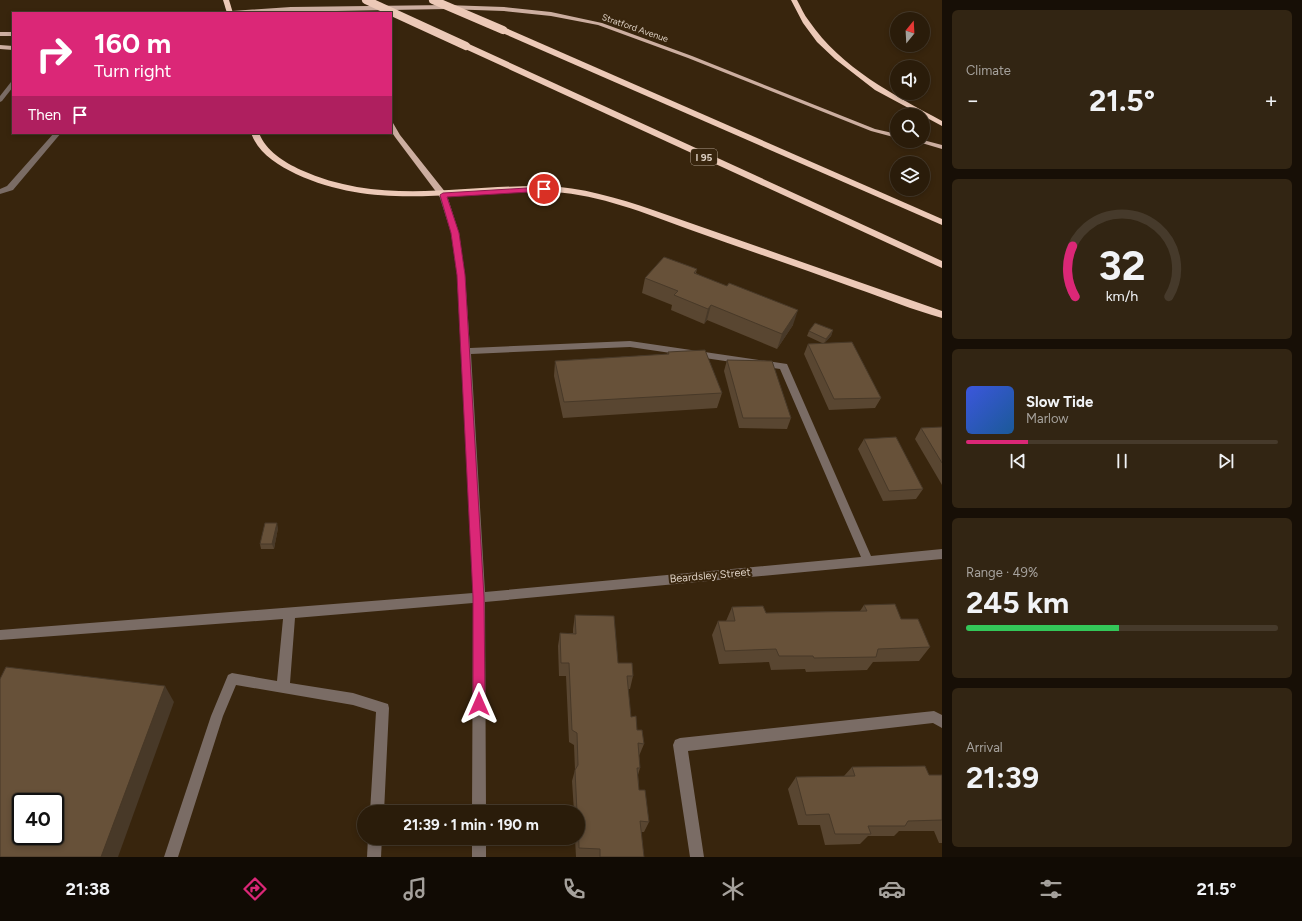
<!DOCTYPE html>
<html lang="en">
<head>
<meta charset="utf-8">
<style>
	body { margin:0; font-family:Figtree,sans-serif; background:#322513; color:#f1f3f6; height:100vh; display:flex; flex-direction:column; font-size:15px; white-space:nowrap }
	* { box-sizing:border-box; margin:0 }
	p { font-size:13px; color:#a5a19c }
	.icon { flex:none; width:22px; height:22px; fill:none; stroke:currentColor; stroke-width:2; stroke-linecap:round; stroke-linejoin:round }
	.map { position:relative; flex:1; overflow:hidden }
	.side { display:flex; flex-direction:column; gap:10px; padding:10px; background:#170f06; width:360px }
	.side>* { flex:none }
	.guide { position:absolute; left:12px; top:12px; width:380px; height:122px; border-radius:0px; box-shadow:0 2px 6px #0003,0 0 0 1px #463a2b; background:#db2777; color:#fff; overflow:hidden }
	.needle { width:26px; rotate:18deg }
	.controls { position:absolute; left:890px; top:12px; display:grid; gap:8px }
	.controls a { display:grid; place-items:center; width:40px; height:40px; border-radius:50%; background:#2a1c0a; box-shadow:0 2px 6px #0003,0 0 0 1px #463a2b; font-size:20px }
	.speed { position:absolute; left:12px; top:793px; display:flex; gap:8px; font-size:20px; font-weight:700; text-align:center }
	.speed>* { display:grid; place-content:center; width:52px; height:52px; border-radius:50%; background:#2a1c0a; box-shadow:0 2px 6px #0003,0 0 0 1px #463a2b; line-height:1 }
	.speed .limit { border:2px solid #111; border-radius:6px; background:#fff; color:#111 }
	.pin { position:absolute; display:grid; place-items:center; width:34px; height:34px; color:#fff; margin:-17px; border:2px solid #fff; border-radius:50%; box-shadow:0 1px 4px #0007 }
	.me { position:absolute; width:44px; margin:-22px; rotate:0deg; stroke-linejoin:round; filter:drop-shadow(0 0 3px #0008) }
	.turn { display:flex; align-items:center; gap:14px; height:84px; padding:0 16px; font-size:18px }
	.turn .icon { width:52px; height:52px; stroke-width:2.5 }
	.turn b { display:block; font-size:28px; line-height:34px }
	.then { display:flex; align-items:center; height:38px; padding:0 16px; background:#0003; gap:8px; font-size:15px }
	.big { font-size:30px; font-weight:700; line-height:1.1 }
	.side .card { flex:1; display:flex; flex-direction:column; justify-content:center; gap:6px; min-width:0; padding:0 14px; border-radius:6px; background:#322513 }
	.side .dial { align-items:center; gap:0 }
	.dial svg { height:104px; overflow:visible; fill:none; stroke:#463a2b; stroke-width:7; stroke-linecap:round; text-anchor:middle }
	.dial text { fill:#f1f3f6; stroke:none }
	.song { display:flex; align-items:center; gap:12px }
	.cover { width:48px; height:48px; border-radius:6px; background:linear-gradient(135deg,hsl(230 70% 55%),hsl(210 70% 35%)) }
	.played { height:4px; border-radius:2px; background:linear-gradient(90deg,#db2777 20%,#463a2b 20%) }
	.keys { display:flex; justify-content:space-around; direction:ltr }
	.heat { display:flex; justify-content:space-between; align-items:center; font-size:22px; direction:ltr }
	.charge { height:6px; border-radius:3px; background:linear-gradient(90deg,#34c759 49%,#463a2b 0) }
	.trip { position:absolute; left:357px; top:805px; width:228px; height:40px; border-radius:20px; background:#2a1c0a; box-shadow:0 2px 6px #0003,0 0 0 1px #463a2b; font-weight:700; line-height:40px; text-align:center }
	.tab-bar { display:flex; height:64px; justify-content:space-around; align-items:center; background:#110b04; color:#a5a19c }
	.tab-bar .icon { width:28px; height:28px }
	.tab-bar .on { color:#db2777 }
	.tab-bar b { font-size:18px; color:#f1f3f6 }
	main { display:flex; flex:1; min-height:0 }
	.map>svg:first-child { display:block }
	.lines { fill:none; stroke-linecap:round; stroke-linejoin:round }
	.minor { fill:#7a6c65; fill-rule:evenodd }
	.major { fill:#ccaea0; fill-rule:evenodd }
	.highway { fill:#ecc9b7; fill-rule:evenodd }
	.highway-bridge { stroke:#ecc9b7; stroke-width:8 }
	.wall { fill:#594631 }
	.shaded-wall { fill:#483928 }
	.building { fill:#675139; stroke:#483928; fill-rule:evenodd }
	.route { fill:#db2777; stroke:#8e194d }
	.labels { text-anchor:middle; stroke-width:4; stroke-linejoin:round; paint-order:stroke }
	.far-street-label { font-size:9px; fill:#ddd0c3; stroke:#38250d }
	.shield { fill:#38250d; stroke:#ac9d8c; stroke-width:1 }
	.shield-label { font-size:10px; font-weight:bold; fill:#ddd0c3 }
	.street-label { font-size:11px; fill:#ddd0c3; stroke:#38250d }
</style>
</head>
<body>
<main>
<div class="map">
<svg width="942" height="857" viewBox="0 0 942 857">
	<rect width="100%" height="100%" fill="#38250d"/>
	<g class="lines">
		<!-- minor -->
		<g class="minor">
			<path d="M 13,81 L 13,87 L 2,101 L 0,102 L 0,96 L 11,82 Z"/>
			<path d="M 54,133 L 61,133 L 13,190 L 0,194 L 0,189 L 7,186 Z"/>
			<path d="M 440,193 L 443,193 L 447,195 L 459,233 L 465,275 L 470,348 L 630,341 L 787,364 L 871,556 L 942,549 L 942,559 L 485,602 L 486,812 L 472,812 L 473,603 L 295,618 L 290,683 L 353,693 L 388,704 L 389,708 L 384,812 L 370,812 L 376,712 L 353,705 L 236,685 L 223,716 L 178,857 L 164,857 L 211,716 L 228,675 L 232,673 L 277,681 L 283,619 L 0,640 L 0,630 L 473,593 L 457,275 L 451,233 L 439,195 ZM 630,347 L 780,369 L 861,557 L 485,592 L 471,354 Z"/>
			<path d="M 934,711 L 942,715 L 942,728 L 933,723 L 688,751 L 704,857 L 690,857 L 673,745 L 675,740 L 680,738 Z"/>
			<path d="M 368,838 L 382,838 L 381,857 L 367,857 Z"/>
			<rect x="472" y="838" width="14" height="19"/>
		</g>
		<!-- major -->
		<g class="major">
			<path d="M 446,5 L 504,7 L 551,12 L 602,23 L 692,56 L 875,129 L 897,134 L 897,138 L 871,131 L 688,58 L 598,25 L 551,16 L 504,11 L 446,9 L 229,13 L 232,11 L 291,7 Z"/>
			<path d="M 200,11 L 214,11 L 217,13 L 197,13 Z"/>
			<rect x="0" y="32" width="13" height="4"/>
			<path d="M 0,45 L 13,46 L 13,50 L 0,49 Z"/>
			<path d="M 391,122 L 393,123 L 400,135 L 446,193 L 446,197 L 440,197 L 395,137 L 391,131 Z"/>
			<path d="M 923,140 L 942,145 L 942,149 L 915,141 Z"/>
		</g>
		<!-- highway -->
		<g class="highway">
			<path d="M 223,0 L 229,0 L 233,13 L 227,13 Z"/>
			<path d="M 791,0 L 797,0 C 801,7 804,15 809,21 C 841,68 894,95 942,121 L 942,126 L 875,90 L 835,59 L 817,42 L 803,23 Z"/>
			<path d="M 500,28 L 506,28 L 942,219 L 942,225 L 500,32 Z"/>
			<path d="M 463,44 L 469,44 L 942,261 L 942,268 L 463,48 Z"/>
			<path d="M 251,133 L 259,133 C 266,151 284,162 301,170 C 381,206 460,185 544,186 C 581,187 618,198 653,210 L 942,311 L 942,318 C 913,310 884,298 855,288 C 800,268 744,249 688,229 C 645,213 600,195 554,192 C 464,187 383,214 296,174 C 277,165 258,153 251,133 Z"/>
		</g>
		<!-- highway-bridge -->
		<g class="highway-bridge">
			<path d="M 366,0 L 466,46"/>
			<path d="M 433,0 L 503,30"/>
		</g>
	</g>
	<!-- wall -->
	<g class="wall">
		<path d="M 697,269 L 696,273 L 793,325 L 777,349 L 707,320 L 704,324 L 671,310 L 672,305 L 642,293 L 645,278 Z"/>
		<path d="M 833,330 L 831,336 L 824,343 L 881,398 L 875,408 L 829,410 L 804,354 L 808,344 L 822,343 L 807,336 L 809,331 Z"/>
		<path d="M 668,352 L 722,393 L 717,408 L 563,418 L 554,376 L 555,361 L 667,354 Z"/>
		<path d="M 727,360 L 791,418 L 787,429 L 739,428 L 724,371 Z"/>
		<path d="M 942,427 L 942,485 L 915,439 L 921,428 Z"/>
		<path d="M 864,439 L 923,489 L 916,499 L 883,501 L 858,449 Z"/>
		<path d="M 278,528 L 274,549 L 261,549 L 260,544 Z"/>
		<path d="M 864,605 L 901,619 L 930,647 L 919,661 L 873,662 L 867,670 L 806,672 L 805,669 L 771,670 L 769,662 L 719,664 L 712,635 L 718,621 L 726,621 L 732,607 L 766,613 L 860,611 Z"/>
		<path d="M 575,615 L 618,663 L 633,676 L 630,689 L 628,689 L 631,717 L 644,744 L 639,756 L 640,768 L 638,775 L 639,790 L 649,822 L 644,832 L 641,832 L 644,857 L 576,857 L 575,838 L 578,838 L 578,812 L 574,812 L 572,781 L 575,770 L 574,745 L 569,742 L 566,676 L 559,676 L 558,646 L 560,633 L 573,633 L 573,629 Z"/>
		<path d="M 852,767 L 929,775 L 942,775 L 942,843 L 939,843 L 934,831 L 899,831 L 894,836 L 868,836 L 860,844 L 825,845 L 820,825 L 798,825 L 788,789 L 796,777 L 844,776 Z"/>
	</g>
	<!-- shaded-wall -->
	<g class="shaded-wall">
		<path d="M 711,305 L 707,320 L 704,324 L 708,309 Z"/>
		<path d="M 798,310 L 793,325 L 777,349 L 782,334 Z"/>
		<path d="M 833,330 L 831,336 L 824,344 L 826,339 Z"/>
		<path d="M 277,523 L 278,528 L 274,549 L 272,544 Z"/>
		<path d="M 165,686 L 174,702 L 118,857 L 101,857 Z"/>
	</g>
	<!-- building -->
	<g class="building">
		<path d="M 664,257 L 697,269 L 694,273 L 727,286 L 729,283 L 798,310 L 782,334 L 711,305 L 708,309 L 674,295 L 678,291 L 645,278 Z"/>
		<path d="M 815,323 L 833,330 L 826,339 L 809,331 Z"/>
		<path d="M 852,342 L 881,398 L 834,399 L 808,344 Z"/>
		<path d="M 705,350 L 722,393 L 564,402 L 555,361 L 669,354 L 668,352 Z"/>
		<path d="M 727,360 L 772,361 L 791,418 L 743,418 Z"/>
		<path d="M 942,427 L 942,463 L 921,428 Z"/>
		<path d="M 896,437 L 923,489 L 889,491 L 864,439 Z"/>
		<path d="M 265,523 L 277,523 L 272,544 L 260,544 Z"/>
		<path d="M 895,604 L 901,619 L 918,619 L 930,647 L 878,649 L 876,657 L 814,658 L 813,656 L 779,656 L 776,649 L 725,651 L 718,621 L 735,621 L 732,607 L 763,606 L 766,613 L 867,611 L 864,605 Z"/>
		<path d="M 575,615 L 614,616 L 618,663 L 632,663 L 633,676 L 627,676 L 631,717 L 636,716 L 637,730 L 642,730 L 644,744 L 638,743 L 640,768 L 637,768 L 639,790 L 645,790 L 649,822 L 640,821 L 644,857 L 600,857 L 600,849 L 579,848 L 578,812 L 577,812 L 575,770 L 578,765 L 577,733 L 572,730 L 569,663 L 561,663 L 560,633 L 576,634 Z"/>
		<path d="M 6,667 L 165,686 L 101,857 L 0,857 L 0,679 ZM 21,802 L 55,802 L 55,836 L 21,836 Z"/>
		<path d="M 925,766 L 929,775 L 942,775 L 942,820 L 908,821 L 905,826 L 868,826 L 871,834 L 835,834 L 829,814 L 806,815 L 796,777 L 855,776 L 852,767 Z"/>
	</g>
	<!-- route -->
	<path class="route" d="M 544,187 L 547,189 L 546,191 L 447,197 L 459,233 L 465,275 L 484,597 L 485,704 L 483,708 L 479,710 L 475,708 L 473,704 L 473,597 L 457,275 L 451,233 L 440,195 L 443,193 Z"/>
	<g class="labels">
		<!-- far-street labels -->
		<g class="far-street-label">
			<text transform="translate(635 28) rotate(19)" y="3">Stratford Avenue</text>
		</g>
		<!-- shield labels -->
		<rect class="shield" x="691" y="149" width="26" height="16" rx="3"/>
		<g class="shield-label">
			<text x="704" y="161">I 95</text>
		</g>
		<!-- street labels -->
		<g class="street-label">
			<text transform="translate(710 575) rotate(-5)" y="4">Beardsley Street</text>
		</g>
	</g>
</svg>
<div class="controls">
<a><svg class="needle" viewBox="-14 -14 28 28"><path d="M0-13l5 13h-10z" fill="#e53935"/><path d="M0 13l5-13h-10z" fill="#a5a19c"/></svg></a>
<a><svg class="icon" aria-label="sound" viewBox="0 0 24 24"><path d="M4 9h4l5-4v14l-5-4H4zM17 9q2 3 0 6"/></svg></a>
<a><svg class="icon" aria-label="search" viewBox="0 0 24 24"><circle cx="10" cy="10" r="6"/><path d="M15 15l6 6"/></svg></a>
<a><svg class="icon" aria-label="layers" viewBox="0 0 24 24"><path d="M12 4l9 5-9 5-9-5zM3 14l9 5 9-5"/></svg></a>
</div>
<div class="speed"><div class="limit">40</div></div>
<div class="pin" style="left:544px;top:189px;background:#d93025"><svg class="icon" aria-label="arrive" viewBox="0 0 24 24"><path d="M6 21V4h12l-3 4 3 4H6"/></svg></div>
<svg class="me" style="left:479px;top:704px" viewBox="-20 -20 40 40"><path d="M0-17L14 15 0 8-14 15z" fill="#db2777" stroke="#fff" stroke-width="4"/></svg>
<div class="trip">21:39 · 1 min · 190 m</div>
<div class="guide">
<div class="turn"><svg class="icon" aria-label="right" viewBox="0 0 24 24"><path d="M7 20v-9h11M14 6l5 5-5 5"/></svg><div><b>160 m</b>Turn right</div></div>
<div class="then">Then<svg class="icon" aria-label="arrive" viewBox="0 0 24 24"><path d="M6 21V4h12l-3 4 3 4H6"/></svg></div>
</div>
</div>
<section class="side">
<div class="card"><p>Climate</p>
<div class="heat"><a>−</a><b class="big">21.5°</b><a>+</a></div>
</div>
<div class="card dial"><svg viewBox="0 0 100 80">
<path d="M14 69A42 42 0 1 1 86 69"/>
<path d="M14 69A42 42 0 0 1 12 30" stroke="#db2777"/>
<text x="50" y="56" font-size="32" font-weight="700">32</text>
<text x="50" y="72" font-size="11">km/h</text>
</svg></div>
<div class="card">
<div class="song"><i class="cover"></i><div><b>Slow Tide</b><p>Marlow</p></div></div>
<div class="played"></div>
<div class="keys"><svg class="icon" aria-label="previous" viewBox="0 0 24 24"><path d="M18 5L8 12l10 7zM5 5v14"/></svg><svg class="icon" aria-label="pause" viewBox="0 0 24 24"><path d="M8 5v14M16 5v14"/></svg><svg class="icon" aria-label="next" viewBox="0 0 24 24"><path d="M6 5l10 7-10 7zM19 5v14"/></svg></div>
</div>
<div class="card"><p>Range · 49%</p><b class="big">245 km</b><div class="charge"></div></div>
<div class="card"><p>Arrival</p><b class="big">21:39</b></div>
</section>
</main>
<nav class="tab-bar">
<b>21:38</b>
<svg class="icon on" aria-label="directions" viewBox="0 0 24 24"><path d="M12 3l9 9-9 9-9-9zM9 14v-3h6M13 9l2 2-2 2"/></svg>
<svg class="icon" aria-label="music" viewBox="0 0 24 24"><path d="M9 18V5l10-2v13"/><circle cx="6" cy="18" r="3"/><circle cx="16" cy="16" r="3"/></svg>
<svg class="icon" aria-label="phone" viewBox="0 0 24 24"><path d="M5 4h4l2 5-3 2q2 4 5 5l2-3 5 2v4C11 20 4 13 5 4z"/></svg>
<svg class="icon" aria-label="climate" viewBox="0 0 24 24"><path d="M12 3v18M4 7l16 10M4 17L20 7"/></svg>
<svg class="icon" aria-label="car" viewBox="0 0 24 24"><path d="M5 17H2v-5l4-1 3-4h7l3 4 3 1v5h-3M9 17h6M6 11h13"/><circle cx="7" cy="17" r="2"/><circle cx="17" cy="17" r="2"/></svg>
<svg class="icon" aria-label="filters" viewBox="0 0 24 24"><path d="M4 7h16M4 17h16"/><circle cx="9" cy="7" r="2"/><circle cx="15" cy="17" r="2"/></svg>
<b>21.5°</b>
</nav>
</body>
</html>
